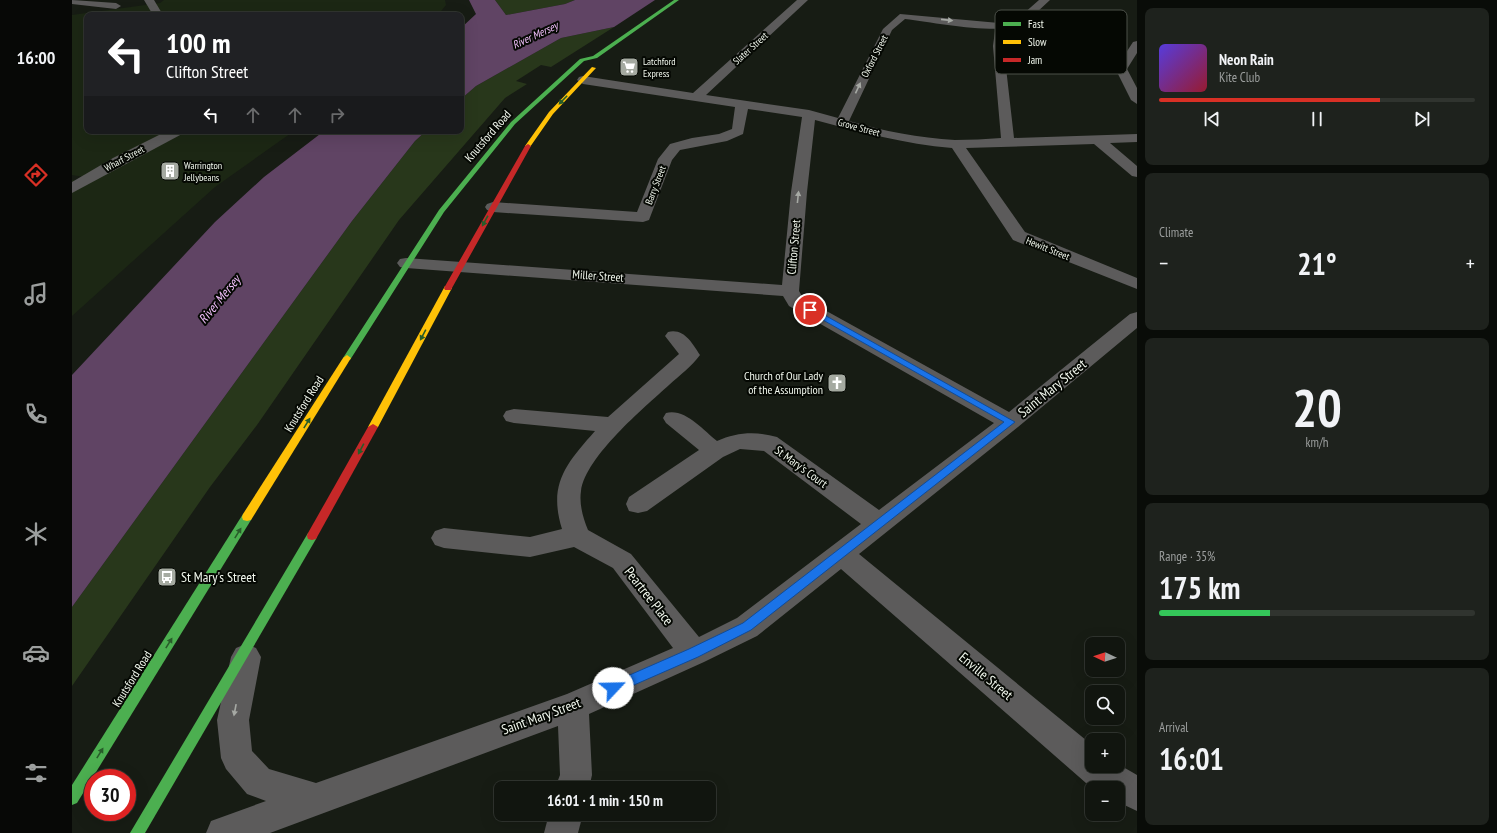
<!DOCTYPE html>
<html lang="en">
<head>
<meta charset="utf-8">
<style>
	body { margin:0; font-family:"PT Sans Narrow",sans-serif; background:#1e221d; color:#f1f3f6; height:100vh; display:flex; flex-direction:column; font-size:15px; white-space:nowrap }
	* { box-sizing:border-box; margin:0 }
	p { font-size:13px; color:#9c9f9e }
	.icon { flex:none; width:22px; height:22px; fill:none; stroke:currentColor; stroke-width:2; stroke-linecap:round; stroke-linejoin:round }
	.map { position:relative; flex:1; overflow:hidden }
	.sheet { display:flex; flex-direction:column; gap:8px; padding:8px; background:#090c08; width:360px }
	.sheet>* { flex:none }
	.top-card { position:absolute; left:12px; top:12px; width:380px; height:122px; border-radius:8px; box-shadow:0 4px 16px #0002,0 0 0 1px #30342f; background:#202124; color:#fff; overflow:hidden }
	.needle { width:26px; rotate:274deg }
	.tools { position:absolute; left:1013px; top:637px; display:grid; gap:8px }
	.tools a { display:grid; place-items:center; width:40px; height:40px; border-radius:8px; background:#11150f; box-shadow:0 4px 16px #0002,0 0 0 1px #30342f; font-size:20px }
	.speed { position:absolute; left:12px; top:769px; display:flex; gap:8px; font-size:20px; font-weight:700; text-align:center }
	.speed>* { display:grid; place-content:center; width:52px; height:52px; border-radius:50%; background:#11150f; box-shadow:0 4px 16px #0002,0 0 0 1px #30342f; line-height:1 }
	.speed .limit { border:6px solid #d22; background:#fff; color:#111 }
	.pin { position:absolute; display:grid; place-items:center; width:34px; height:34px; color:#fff; margin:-17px; border:2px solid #fff; border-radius:50%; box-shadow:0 1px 4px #0007 }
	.me { position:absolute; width:44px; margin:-22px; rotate:66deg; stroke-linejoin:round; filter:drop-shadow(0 0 3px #0008) }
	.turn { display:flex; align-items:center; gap:14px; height:84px; padding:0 16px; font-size:18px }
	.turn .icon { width:52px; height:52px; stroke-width:2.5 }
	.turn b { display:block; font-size:28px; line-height:34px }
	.lanes { display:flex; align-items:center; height:38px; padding:0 16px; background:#0003; justify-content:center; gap:20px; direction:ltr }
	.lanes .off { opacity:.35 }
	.big { font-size:30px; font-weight:600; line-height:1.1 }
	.sheet .tile { flex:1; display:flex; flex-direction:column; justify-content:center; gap:6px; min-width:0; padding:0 14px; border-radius:8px; background:#1e221d }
	.sheet .dial { align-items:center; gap:0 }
	.dial b { font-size:52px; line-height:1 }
	.song { display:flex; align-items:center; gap:12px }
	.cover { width:48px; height:48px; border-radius:6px; background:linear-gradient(135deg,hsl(250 70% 55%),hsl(350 70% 35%)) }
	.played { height:4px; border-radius:2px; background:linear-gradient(90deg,#d93025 70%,#30342f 70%) }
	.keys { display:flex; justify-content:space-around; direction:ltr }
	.heat { display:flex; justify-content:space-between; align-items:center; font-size:22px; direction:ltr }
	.charge { height:6px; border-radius:3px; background:linear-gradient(90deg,#34c759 35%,#30342f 0) }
	.trip { position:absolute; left:422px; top:781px; width:222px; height:40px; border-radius:8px; background:#11150f; box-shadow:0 4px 16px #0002,0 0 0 1px #30342f; font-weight:600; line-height:40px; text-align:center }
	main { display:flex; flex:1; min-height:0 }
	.menu { display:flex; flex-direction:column; width:72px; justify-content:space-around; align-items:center; background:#070806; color:#9c9f9e }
	.menu .icon { width:28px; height:28px }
	.menu .active { color:#d93025 }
	.menu b { font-size:18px; color:#f1f3f6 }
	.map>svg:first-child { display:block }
	.built { fill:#1c2714 }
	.green { fill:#28371b }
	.water { fill:#604464 }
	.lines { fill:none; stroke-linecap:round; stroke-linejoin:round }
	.street { fill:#5c5b5b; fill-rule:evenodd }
	.fast { fill:#4caf50; fill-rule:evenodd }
	.slow { fill:#ffc107; fill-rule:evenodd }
	.jam { fill:#c62828; fill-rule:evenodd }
	.oneway { fill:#a6a9a4 }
	.oneway2 { fill:#285c2a }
	.route { fill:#1a73e8; stroke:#114b97 }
	.labels { text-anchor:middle; stroke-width:4; stroke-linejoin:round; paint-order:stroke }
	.far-street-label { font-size:10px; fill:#f1f7ed; stroke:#050803 }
	.far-poi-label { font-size:10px; fill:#f1f7ed; stroke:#050803; text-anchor:start }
	.far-water-label { font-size:11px; font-style:italic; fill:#f3c0fd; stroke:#050803 }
	.street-label { font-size:12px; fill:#f1f7ed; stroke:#050803 }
	.poi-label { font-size:12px; fill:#f1f7ed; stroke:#050803; text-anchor:end }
	.water-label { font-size:13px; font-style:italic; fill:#f3c0fd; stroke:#050803 }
	.near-street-label { font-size:14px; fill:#f1f7ed; stroke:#050803 }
	.near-poi-label { font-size:14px; fill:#f1f7ed; stroke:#050803; text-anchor:start }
	.key { fill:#050803; stroke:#4c5049; stroke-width:1 }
	.key-label { font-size:11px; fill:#f1f7ed }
</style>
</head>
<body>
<main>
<nav class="menu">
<b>16:00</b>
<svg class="icon active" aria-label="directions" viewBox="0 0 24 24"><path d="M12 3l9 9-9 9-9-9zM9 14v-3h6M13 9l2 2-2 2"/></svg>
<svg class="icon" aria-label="music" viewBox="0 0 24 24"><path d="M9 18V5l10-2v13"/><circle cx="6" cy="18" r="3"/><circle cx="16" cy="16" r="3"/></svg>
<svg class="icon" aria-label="phone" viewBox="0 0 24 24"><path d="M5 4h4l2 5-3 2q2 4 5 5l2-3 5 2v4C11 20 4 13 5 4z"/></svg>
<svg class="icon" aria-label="climate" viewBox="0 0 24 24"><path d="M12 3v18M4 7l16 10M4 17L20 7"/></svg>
<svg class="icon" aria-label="car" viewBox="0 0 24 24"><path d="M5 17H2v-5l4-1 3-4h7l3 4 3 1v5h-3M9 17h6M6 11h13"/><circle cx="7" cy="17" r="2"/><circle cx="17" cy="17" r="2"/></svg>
<svg class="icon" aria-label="filters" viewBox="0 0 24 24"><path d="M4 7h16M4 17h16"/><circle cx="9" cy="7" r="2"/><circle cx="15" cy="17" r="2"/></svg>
</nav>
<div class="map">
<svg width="1065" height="833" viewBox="0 0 1065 833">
	<rect width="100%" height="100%" fill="#171c14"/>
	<!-- built -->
	<g class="built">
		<path d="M 92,0 L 373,0 L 374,5 L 366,15 L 15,15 L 15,131 L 99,131 L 13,177 L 0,175 L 0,15 L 88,3 Z"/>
		<path d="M 110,131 L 222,131 L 143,187 L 0,316 L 0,180 L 14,182 Z"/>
	</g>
	<!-- green -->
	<g class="green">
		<path d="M 423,0 L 503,0 L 493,4 L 434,15 Z"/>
		<path d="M 542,27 L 479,67 L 469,65 L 444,81 L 455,84 L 433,98 L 327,220 L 185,425 L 138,487 L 0,686 L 0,607 L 280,221 L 343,141 L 354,131 L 389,131 L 389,99 L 404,86 L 489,38 Z"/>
	</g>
	<!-- water -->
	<g class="water">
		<path d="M 397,0 L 423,0 L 434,15 L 493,4 L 503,0 L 583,0 L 542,27 L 489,38 L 404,86 L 389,99 L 389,28 L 404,14 Z"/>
		<path d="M 252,131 L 354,131 L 343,141 L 280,221 L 0,607 L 0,375 L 143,222 L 192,177 Z"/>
	</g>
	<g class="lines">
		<!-- street -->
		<g class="street">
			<path d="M 0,0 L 44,3 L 49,6 L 44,9 L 0,4 Z"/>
			<path d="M 72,0 L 82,0 L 91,15 L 81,15 Z"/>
			<path d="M 725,0 L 736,0 L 634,95 L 737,110 L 766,118 L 811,29 L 828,14 L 927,23 L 943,21 L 967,0 L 978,0 L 950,26 C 920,34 865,23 833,19 L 820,30 L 777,121 C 812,131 847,138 883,140 C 898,140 914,139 929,138 L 921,46 L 923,31 L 931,31 L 932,44 L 1046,65 L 1061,42 L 1065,41 L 1065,53 L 1055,69 L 1065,88 L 1065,104 L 1059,100 L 1045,72 L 932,50 L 942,138 L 1065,134 L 1065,142 L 1038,143 L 1065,166 L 1065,177 L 1060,176 L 1022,144 L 894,148 L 953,232 L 1065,278 L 1065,289 L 941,240 L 880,148 C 833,144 788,132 743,120 L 735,192 L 727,291 L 731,298 L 937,412 L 1058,314 L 1065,312 L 1065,328 L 946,427 L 787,554 L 1020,745 L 1020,766 L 1046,766 L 1046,764 L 1065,775 L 1065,811 L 1046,802 L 1046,788 L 1024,788 L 1014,783 L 769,569 L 685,636 L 632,662 L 517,714 L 520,775 L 517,788 L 483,788 L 488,775 L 486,726 L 198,833 L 134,833 L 139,821 L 194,801 L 175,794 L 154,769 L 149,758 L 145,720 L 159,657 L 164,648 L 174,644 L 184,648 L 189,657 L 177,720 L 180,751 L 197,769 L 244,783 L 495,694 L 601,648 L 541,568 L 502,547 L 458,557 L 372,548 L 363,545 L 359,538 L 363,531 L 372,528 L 458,537 L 490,529 C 476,484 494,464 523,431 L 442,423 L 434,421 L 431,416 L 434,411 L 442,409 L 536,417 L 607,354 L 593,336 L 596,332 C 612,328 620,343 628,355 C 620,366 608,375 597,385 C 572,408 514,456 509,491 C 507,504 511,518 516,530 L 559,554 L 627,637 L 665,618 L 789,524 L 692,451 L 668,449 L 651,457 L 575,511 L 566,513 L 557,511 L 554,504 L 557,497 L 627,450 L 594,423 L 591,418 L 594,413 C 613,408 631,430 645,441 C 665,432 684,431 705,437 L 807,510 L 922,423 L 717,306 L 711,296 L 334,268 L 328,267 L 325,263 L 328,259 L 334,258 L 710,285 L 719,192 L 730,117 L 676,109 L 671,134 L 655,141 L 608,150 L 600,160 L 577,220 L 571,222 L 421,212 L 415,210 L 413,207 L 415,204 L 421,202 L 565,212 L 586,159 L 598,144 L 620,138 L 647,134 L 660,129 L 663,107 L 511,84 L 505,80 L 507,77 L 511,76 L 621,93 Z"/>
			<path d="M 95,131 L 112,131 L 110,134 L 0,193 L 0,182 L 41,158 Z"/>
			<path d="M 477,814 L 511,814 L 506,833 L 472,833 Z"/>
		</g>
		<!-- fast -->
		<g class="fast">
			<path d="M 602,0 L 607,0 L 525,58 L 512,61 L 443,124 L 372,212 L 278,360 L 272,360 L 271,358 L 367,210 L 439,122 L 508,59 L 521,56 Z"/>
			<path d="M 175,513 L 179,514 L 180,517 L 179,520 L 5,803 L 0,805 L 0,785 L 171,514 Z"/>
			<path d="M 240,532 L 244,533 L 245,536 L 244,539 L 73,833 L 58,833 L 236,533 Z"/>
		</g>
		<!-- slow -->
		<g class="slow">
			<path d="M 520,67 L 524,68 L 481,114 L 458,147 L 454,147 L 453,146 L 477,112 Z"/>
			<path d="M 373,286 L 379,286 L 380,288 L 306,427 L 301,430 L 298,429 L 296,427 Z"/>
			<path d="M 275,355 L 279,358 L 179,520 L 175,521 L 171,520 L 170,517 L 171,514 L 271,358 Z"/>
		</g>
		<!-- jam -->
		<g class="jam">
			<path d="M 456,144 L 459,146 L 380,288 L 379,290 L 373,290 L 372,288 L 453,146 Z"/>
			<path d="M 301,424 L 306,427 L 244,539 L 240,540 L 236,539 L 235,536 L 236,533 L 296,427 Z"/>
		</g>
	</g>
	<!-- one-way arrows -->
	<defs><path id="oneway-solid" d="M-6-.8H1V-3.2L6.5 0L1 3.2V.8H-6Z"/></defs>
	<g class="oneway">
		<use href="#oneway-solid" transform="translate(875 20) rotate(6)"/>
		<use href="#oneway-solid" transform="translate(786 88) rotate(-65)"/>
		<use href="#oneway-solid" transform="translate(726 197) rotate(-84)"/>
		<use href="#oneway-solid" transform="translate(163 710) rotate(101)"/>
	</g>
	<g class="oneway2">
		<use href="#oneway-solid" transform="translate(491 100) rotate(134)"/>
		<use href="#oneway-solid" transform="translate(413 221) rotate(119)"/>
		<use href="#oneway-solid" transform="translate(351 335) rotate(118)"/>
		<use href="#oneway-solid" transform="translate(235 423) rotate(-58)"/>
		<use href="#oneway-solid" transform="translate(289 449) rotate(118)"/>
		<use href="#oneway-solid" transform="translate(166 533) rotate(-58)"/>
		<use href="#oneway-solid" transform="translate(97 643) rotate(-58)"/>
		<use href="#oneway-solid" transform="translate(28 753) rotate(-58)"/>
	</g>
	<!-- route -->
	<path class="route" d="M 735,308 L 740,308 L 943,422 L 679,630 L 626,657 L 546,692 L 541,694 L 537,692 L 535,688 L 537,684 L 617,649 L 671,623 L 932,422 L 735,311 Z"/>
	<!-- icons -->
	<defs>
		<g id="supermarket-square" transform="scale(1)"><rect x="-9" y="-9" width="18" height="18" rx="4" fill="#a5aaa1" stroke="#050803"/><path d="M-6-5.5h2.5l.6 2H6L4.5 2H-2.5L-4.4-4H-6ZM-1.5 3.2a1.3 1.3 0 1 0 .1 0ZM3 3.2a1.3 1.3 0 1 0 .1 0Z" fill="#fff"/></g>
		<g id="building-square" transform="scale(1)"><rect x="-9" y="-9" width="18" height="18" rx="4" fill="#a5aaa1" stroke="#050803"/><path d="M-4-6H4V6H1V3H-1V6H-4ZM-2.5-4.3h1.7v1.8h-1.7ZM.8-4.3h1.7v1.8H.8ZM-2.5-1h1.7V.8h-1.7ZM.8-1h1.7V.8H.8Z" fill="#fff"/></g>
		<g id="church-square" transform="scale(1)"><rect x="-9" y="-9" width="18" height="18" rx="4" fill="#a5aaa1" stroke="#050803"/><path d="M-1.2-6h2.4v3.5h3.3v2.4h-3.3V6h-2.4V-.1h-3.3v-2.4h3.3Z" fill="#fff"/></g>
		<g id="bus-square" transform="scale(1)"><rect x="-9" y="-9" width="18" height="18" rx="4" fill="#a5aaa1" stroke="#050803"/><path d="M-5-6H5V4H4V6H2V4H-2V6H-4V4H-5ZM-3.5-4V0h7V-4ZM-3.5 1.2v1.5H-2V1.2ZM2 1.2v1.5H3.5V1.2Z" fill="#fff"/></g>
	</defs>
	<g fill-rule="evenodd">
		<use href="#supermarket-square" x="557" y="67"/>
		<use href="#building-square" x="98" y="171"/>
		<use href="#church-square" x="765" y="383"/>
		<use href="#bus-square" x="95" y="577"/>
	</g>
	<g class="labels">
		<!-- far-street labels -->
		<g class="far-street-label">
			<text transform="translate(678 48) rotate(-42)" y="4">Slater Street</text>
			<text transform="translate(802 56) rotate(-63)" y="4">Oxford Street</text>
			<text transform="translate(787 127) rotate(15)" y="4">Grove Street</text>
			<text transform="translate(52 158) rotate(-28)" y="4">Wharf Street</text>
			<text transform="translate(583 185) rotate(-69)" y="4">Barry Street</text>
			<text transform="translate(976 248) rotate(22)" y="4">Hewitt Street</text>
		</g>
		<!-- far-poi labels -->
		<g class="far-poi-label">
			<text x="571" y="65">Latchford<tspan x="571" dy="12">Express</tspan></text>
			<text x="112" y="169">Warrington<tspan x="112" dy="12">Jellybeans</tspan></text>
		</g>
		<!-- far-water labels -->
		<g class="far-water-label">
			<text transform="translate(463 35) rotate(-25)" y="4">River Mersey</text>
		</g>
		<!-- street labels -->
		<g class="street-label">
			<text transform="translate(416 136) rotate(-49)" y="4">Knutsford Road</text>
			<text transform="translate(722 247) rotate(-85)" y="4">Clifton Street</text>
			<text transform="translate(526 276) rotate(4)" y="4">Miller Street</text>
			<text transform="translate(232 404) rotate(-58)" y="4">Knutsford Road</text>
			<text transform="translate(729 467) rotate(36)" y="4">St Mary's Court</text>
			<text transform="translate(60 679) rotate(-58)" y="4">Knutsford Road</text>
		</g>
		<!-- poi labels -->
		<g class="poi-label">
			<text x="751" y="380">Church of Our Lady<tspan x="751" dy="14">of the Assumption</tspan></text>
		</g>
		<!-- water labels -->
		<g class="water-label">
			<text transform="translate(147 299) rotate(-51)" y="5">River Mersey</text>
		</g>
		<!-- near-street labels -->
		<g class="near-street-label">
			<text transform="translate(980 388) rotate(-39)" y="5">Saint Mary Street</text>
			<text transform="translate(577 596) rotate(52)" y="5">Peartree Place</text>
			<text transform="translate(914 676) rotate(40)" y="5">Enville Street</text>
			<text transform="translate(469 716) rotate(-20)" y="5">Saint Mary Street</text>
		</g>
		<!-- near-poi labels -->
		<g class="near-poi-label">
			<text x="109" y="582">St Mary's Street</text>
		</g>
	</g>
	<!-- legend -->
	<rect x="923" y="10" width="132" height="64" rx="6" class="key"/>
	<rect x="931" y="22" width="18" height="4" fill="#4caf50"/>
	<rect x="931" y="40" width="18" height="4" fill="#ffc107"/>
	<rect x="931" y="58" width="18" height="4" fill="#c62828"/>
	<g class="key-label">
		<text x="956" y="28">Fast</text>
		<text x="956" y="46">Slow</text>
		<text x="956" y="64">Jam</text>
	</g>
</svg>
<div class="tools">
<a><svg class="needle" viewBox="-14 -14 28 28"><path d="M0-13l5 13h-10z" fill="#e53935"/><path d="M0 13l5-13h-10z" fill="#9c9f9e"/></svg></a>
<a><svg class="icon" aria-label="search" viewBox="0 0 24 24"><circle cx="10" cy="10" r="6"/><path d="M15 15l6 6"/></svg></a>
<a>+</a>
<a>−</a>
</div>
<div class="speed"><div class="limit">30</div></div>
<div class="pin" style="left:738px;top:310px;background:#d93025"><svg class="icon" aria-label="arrive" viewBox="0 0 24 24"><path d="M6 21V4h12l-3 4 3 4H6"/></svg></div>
<svg class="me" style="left:541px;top:688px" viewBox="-20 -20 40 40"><circle r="19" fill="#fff"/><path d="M0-13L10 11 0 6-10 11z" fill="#1a73e8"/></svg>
<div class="trip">16:01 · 1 min · 150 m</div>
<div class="top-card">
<div class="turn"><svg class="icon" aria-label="left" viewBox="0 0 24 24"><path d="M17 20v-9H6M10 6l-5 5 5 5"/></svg><div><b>100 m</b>Clifton Street</div></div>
<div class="lanes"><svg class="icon" aria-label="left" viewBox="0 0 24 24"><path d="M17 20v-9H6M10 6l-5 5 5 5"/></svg><svg class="icon off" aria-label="ahead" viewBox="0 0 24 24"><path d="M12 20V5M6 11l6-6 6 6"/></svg><svg class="icon off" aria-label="ahead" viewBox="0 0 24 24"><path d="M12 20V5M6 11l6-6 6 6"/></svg><svg class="icon off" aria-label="right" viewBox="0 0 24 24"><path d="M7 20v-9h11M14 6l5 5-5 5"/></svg></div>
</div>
</div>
<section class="sheet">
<div class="tile">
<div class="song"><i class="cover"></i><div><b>Neon Rain</b><p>Kite Club</p></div></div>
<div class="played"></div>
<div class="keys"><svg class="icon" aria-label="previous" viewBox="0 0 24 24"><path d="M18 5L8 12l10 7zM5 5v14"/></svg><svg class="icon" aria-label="pause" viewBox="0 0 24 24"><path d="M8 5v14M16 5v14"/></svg><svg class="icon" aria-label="next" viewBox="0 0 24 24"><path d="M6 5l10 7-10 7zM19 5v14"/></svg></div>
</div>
<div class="tile"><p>Climate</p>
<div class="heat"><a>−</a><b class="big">21°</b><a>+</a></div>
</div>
<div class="tile dial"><b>20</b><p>km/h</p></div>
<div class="tile"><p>Range · 35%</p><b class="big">175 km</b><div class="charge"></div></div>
<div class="tile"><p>Arrival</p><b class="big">16:01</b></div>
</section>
</main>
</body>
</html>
